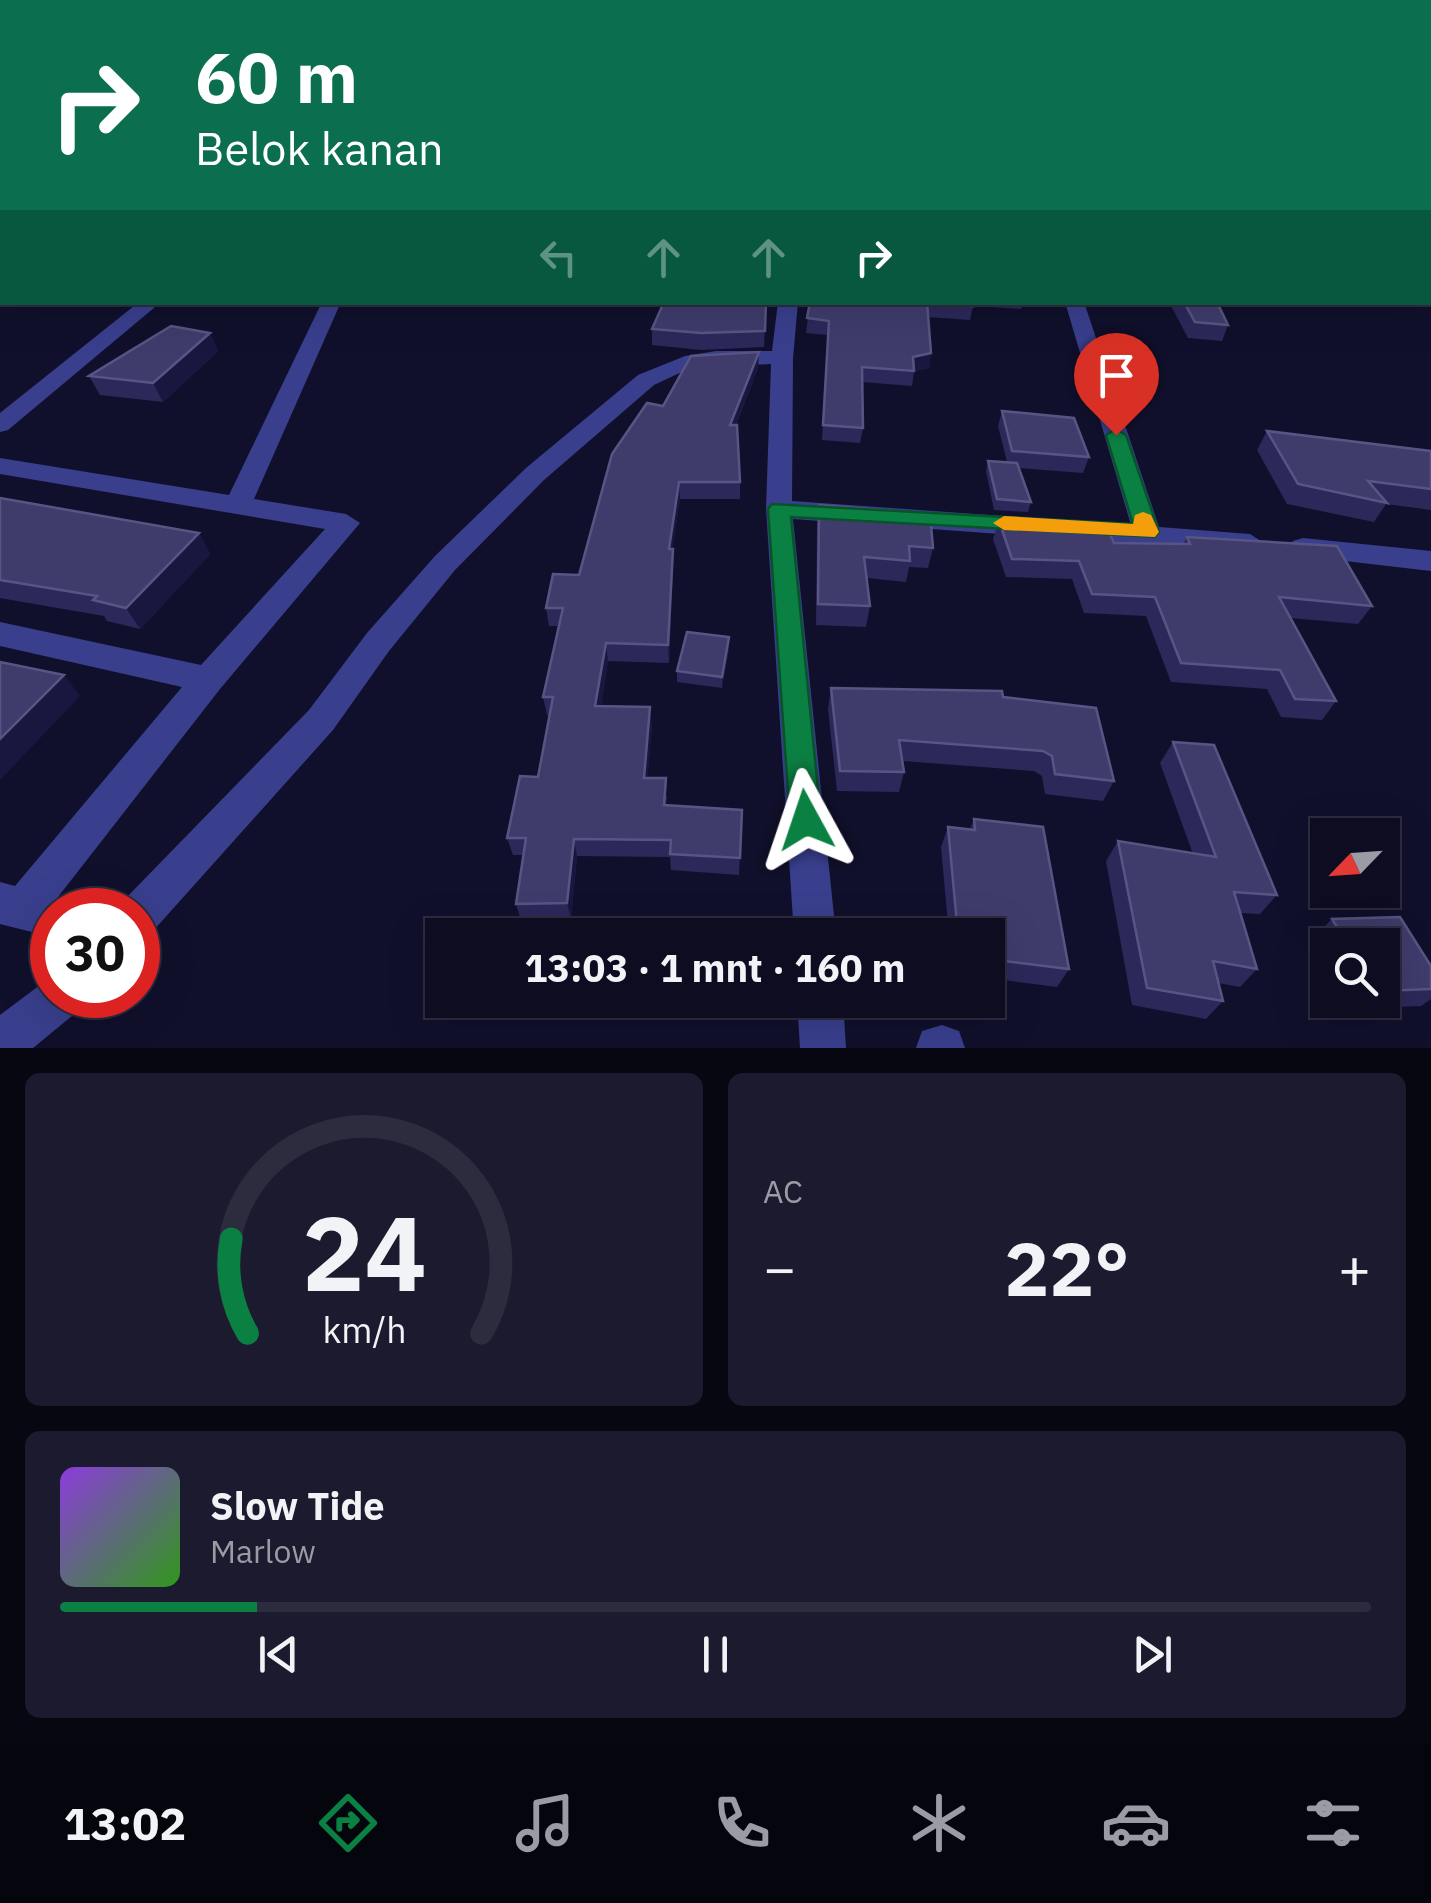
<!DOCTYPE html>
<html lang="id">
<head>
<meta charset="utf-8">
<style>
	body { margin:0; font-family:"IBM Plex Sans",sans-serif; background:#1b1a2e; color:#f1f3f6; height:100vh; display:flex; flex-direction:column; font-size:38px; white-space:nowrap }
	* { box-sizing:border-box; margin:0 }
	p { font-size:32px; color:#9a9ba5 }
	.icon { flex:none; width:55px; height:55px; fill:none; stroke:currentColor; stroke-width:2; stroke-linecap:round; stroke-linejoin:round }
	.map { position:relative; height:1048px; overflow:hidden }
	.side { display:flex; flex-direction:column; gap:25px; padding:25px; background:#070712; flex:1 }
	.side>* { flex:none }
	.hud { position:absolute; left:0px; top:0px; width:1432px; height:305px; box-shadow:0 10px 40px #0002,0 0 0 2px #2d2c3f; background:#0b6e4f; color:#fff; overflow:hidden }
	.needle { width:65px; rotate:245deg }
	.controls { position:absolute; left:1310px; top:818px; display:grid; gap:20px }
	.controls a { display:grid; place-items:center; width:90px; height:90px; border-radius:0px; background:#0d0c21; box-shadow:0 10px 40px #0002,0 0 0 2px #2d2c3f; font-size:50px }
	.speed { position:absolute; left:30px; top:888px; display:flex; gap:20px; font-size:50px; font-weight:700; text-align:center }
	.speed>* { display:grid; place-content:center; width:130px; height:130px; border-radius:50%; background:#0d0c21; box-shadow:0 10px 40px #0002,0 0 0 2px #2d2c3f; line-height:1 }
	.speed .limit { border:15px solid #d22; background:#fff; color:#111 }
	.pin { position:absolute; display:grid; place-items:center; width:85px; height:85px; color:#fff; margin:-102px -42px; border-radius:50% 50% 50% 0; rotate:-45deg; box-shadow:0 0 10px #0007 }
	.pin .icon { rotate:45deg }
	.me { position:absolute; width:110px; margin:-55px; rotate:355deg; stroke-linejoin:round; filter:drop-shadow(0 0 8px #0008) }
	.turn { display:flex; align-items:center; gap:35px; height:210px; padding:0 30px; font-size:45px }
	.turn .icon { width:130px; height:130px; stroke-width:2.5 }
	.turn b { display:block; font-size:70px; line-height:85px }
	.lanes { display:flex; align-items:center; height:95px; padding:0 30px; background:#0003; justify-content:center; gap:50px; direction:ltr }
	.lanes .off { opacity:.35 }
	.big { font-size:75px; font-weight:700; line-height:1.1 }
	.side .widget { flex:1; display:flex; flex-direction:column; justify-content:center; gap:15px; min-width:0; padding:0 35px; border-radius:15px; background:#1b1a2e }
	.side .dial { align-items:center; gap:0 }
	.dial svg { height:260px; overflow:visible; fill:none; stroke:#2d2c3f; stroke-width:7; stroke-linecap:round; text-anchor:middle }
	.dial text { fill:#f1f3f6; stroke:none }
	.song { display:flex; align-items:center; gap:30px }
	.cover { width:120px; height:120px; border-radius:15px; background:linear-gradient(135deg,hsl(270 70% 55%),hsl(110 70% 35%)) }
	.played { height:10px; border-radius:5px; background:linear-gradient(90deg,#0b8043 15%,#2d2c3f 15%) }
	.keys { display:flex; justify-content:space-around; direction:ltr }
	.heat { display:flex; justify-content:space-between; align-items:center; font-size:55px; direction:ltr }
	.side .tiles { flex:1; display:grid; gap:25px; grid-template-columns:1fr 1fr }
	.widget:last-child { grid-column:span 2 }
	.trip { position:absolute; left:425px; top:918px; width:580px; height:100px; border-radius:0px; background:#0d0c21; box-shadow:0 10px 40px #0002,0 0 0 2px #2d2c3f; font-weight:700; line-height:100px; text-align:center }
	.dock { display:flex; height:160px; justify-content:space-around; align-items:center; background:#05050d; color:#9a9ba5 }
	.dock .icon { width:70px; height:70px }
	.dock .active { color:#0b8043 }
	.dock b { font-size:45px; color:#f1f3f6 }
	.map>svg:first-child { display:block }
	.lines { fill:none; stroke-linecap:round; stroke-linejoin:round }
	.minor { fill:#393f8d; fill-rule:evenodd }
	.wall { fill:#2c285a }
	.shaded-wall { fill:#191740 }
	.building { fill:#3f3c6c; stroke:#575583; stroke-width:2.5 }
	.route { fill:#0b8043; stroke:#07532c; stroke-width:2.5 }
	.slow { fill:#f59e0b }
</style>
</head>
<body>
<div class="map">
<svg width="1431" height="1048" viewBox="0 0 1431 1048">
	<rect width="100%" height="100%" fill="#11102c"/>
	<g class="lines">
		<!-- minor -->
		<g class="minor">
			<rect x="1430" y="126" width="1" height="8"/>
			<rect x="0" y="132" width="2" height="8"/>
			<path d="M 0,220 L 2,221 L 2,231 L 0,230 Z"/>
			<rect x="1430" y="223" width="1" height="10"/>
			<path d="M 139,302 L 161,302 L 8,430 L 0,432 L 0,413 Z"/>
			<path d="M 322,302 L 341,302 L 254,499 L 346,514 L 360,523 L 220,689 L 58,897 L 67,901 L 71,910 L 52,910 L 52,937 L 0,924 L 0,882 L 15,886 L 182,687 L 0,646 L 0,622 L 201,665 L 325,529 L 0,474 L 0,458 L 229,495 Z"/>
			<path d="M 778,302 L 798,302 L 793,358 L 792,501 L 1131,525 L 1065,302 L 1084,302 L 1159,527 L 1250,534 L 1264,543 L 1250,552 L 793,519 L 836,935 L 794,935 L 766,509 L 771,364 L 690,368 L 654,385 L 544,480 L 455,570 L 389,651 L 333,730 L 153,931 L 138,937 L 138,910 L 119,910 L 123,901 L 309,710 L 367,633 L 435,556 L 526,468 L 638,375 L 685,356 L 716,351 L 772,351 Z"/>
			<path d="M 1303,538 L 1431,551 L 1431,571 L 1293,555 L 1289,548 L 1293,541 Z"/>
			<path d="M 52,976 L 52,995 L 84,995 L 78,1011 L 33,1048 L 0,1048 L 0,1015 Z"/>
			<path d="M 797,1000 L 843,1000 L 846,1048 L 800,1048 Z"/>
			<path d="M 942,1025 L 959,1031 L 965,1048 L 916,1048 L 922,1031 Z"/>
		</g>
	</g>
	<!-- wall -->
	<g class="wall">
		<path d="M 766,302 L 764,347 L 701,350 L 652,345 L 652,329 Z"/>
		<path d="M 810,302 L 1023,302 L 1021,309 L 973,306 L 970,320 L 928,317 L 931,353 L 929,368 L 914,371 L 912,386 L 862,382 L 863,428 L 860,443 L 822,440 L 828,335 L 806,333 Z"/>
		<path d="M 1169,302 L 1217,302 L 1228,325 L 1222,341 L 1188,338 Z"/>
		<path d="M 210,333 L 218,351 L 163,402 L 100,395 L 89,376 Z"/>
		<path d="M 758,368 L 736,425 L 740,482 L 740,499 L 680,499 L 672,549 L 673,567 L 669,663 L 608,661 L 601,706 L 652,725 L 647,778 L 667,796 L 666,806 L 742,810 L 739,875 L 671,870 L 670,857 L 577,856 L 571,919 L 521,921 L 516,904 L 523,855 L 513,855 L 507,838 L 538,777 L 549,715 L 547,715 L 543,697 L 559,626 L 549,626 L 546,608 L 579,575 L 663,406 Z"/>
		<path d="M 1002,411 L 1089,457 L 1083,473 L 1019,468 L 1031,502 L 1028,512 L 994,510 L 986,471 L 988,461 L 1007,462 L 998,426 Z"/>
		<path d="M 1267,431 L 1431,451 L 1431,510 L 1386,504 L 1374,522 L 1287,504 L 1257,450 Z"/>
		<path d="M 0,498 L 199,533 L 210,554 L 140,629 L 107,621 L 104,616 L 0,598 Z"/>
		<path d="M 819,505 L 933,548 L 928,568 L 909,567 L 906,582 L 867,578 L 870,606 L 866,627 L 816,625 L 817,525 Z"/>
		<path d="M 999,521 L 1114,543 L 1183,544 L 1187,537 L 1372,606 L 1358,624 L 1291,618 L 1336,701 L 1322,720 L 1281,717 L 1267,689 L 1171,682 L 1146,616 L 1084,613 L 1072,579 L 1006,577 L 993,539 Z"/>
		<path d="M 729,648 L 722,688 L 677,682 L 677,671 Z"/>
		<path d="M 831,688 L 1003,697 L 1114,781 L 1103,801 L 1045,794 L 1042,776 L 1034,771 L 903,761 L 904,772 L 899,792 L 837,791 L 828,709 Z"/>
		<path d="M 1173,742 L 1277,895 L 1260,914 L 1240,913 L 1257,969 L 1240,987 L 1218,983 L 1223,1001 L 1206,1019 L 1132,1005 L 1106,861 L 1118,841 L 1193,854 L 1160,763 Z"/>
		<path d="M 974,819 L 1069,969 L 1057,987 L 988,978 L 988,935 L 949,935 L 941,847 L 948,827 L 970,829 Z"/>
		<path d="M 1332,919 L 1431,966 L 1431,999 L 1421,1006 L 1352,1009 L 1347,1000 L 1382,1000 L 1382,945 L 1328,945 L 1328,964 L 1313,938 Z"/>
	</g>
	<!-- shaded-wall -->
	<g class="shaded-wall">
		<path d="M 210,333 L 218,351 L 163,402 L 153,383 Z"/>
		<path d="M 759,352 L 758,368 L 729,442 L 730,425 Z"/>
		<path d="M 931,353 L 929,368 L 910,371 L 913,357 Z"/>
		<path d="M 679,482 L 680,499 L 670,567 L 669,549 Z"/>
		<path d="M 199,533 L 210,554 L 140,629 L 126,608 Z"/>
		<path d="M 673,549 L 673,567 L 669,663 L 668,645 Z"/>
		<path d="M 729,637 L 729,648 L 722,688 L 722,677 Z"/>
		<path d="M 606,643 L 608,661 L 598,724 L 595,706 Z"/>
		<path d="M 64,675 L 80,696 L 0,780 L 0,739 Z"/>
		<path d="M 650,707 L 652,725 L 646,796 L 644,778 Z"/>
		<path d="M 574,839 L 577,856 L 571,919 L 567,903 Z"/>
	</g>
	<!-- building -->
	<g class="building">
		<path d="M 2,185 L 2,199 L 0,199 L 0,186 Z"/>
		<path d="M 664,302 L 766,302 L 765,331 L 701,333 L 652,329 Z"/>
		<path d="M 810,302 L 927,302 L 931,353 L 913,357 L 914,371 L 862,367 L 863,428 L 823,425 L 829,321 L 807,318 Z"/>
		<path d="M 927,302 L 972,302 L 973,306 Z"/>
		<path d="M 1184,302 L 1217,302 L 1228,325 L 1195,322 Z"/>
		<path d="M 171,326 L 210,333 L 153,383 L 89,376 Z"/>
		<path d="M 759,352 L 730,425 L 737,425 L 740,482 L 679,482 L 669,549 L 673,549 L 668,645 L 606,643 L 595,706 L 650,707 L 644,778 L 666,778 L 664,805 L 742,810 L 740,858 L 670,854 L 671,840 L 574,839 L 567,903 L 516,904 L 526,838 L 507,838 L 520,776 L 538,777 L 553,697 L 543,697 L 563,608 L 546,608 L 553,574 L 579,575 L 612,454 L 647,403 L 663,406 L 691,356 Z"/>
		<path d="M 1002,411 L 1074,418 L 1089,457 L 1012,451 Z"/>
		<path d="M 1267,431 L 1431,451 L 1431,489 L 1368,481 L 1387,503 L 1298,484 Z"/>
		<path d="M 988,461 L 1017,463 L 1031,502 L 997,499 Z"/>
		<path d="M 0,498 L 199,533 L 126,608 L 93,600 L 97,596 L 0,580 Z"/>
		<path d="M 819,505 L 930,514 L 933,548 L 909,546 L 910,561 L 864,557 L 870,606 L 818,604 Z"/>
		<path d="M 1043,520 L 1047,531 L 1110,534 L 1114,543 L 1190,544 L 1187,537 L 1337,546 L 1372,606 L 1279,597 L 1336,701 L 1295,699 L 1280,670 L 1181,663 L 1155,597 L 1092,594 L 1079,561 L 1012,559 L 999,521 Z"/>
		<path d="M 687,632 L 729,637 L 722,677 L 677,671 Z"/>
		<path d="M 0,662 L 64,675 L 0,739 Z"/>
		<path d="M 831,688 L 1002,691 L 1003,697 L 1096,708 L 1114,781 L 1055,774 L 1052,756 L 1043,751 L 899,740 L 904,772 L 840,771 Z"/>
		<path d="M 1173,742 L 1214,745 L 1277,895 L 1234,892 L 1257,969 L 1213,961 L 1223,1001 L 1147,988 L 1118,841 L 1216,857 Z"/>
		<path d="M 974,819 L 1043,827 L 1069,969 L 988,959 L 988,935 L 958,935 L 948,827 L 975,830 Z"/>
		<path d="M 1400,917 L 1431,966 L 1431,989 L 1382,991 L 1382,945 L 1348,945 L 1332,919 Z"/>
	</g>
	<!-- sky -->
	<linearGradient id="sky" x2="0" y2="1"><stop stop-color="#090918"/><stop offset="0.44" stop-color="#323756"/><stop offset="1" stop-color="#323756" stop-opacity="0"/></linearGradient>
	<rect width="1431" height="262" fill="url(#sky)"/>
	<!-- route -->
	<path class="route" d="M 1116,429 L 1126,435 L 1159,532 L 1155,537 L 791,517 L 821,820 L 817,830 L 806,834 L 794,830 L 790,820 L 768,509 L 772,504 L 1133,524 L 1106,435 Z"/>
	<!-- slow -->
	<path class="slow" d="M 1143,512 L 1151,515 L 1159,532 L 1155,537 L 1004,530 L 993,523 L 1004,516 L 1133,524 L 1135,515 Z"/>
</svg>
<div class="controls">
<a><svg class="needle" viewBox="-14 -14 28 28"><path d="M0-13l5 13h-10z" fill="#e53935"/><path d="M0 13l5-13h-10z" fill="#9a9ba5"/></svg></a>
<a><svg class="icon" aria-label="search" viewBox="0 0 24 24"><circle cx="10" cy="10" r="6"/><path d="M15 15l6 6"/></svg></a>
</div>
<div class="speed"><div class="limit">30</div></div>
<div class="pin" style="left:1116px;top:435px;background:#d93025"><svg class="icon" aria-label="arrive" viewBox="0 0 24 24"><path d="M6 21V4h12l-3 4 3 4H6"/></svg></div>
<svg class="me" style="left:806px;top:820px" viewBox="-20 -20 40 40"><path d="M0-17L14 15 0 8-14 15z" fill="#0b8043" stroke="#fff" stroke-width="4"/></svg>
<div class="trip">13:03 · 1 mnt · 160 m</div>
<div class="hud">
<div class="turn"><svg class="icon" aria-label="right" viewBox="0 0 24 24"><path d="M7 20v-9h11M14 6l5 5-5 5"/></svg><div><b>60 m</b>Belok kanan</div></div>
<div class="lanes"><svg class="icon off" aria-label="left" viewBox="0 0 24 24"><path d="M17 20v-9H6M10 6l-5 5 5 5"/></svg><svg class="icon off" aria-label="ahead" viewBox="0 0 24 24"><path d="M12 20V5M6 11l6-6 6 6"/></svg><svg class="icon off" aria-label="ahead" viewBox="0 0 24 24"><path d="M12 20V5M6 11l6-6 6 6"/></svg><svg class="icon" aria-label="right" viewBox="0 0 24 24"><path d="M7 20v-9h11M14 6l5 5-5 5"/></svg></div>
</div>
</div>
<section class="side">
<div class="tiles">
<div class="widget dial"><svg viewBox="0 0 100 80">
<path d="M14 69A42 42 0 1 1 86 69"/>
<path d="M14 69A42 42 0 0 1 9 40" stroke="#0b8043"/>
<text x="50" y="56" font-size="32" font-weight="700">24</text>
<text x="50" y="72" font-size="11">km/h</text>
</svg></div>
<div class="widget"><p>AC</p>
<div class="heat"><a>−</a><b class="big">22°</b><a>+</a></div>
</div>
<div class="widget">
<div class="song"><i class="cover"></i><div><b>Slow Tide</b><p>Marlow</p></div></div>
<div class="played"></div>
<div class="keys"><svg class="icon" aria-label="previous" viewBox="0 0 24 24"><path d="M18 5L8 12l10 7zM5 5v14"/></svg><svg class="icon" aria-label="pause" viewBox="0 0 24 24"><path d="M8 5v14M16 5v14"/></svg><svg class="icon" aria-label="next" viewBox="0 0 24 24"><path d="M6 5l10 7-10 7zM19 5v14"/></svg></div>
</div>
</div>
</section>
<nav class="dock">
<b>13:02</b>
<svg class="icon active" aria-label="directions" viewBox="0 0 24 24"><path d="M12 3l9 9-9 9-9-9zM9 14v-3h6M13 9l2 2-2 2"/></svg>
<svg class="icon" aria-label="music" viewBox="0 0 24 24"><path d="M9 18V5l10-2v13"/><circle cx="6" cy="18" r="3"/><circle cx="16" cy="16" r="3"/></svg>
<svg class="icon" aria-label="phone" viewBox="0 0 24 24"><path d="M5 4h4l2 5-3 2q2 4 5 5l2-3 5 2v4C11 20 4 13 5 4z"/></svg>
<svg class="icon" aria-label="climate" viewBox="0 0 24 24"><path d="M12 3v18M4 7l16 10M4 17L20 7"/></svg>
<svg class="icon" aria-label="car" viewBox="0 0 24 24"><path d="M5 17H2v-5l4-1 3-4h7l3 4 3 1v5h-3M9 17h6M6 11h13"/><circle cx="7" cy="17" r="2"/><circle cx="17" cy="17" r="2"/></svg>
<svg class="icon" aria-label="filters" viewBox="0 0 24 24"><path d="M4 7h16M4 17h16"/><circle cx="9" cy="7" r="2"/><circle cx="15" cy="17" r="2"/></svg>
</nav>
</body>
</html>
